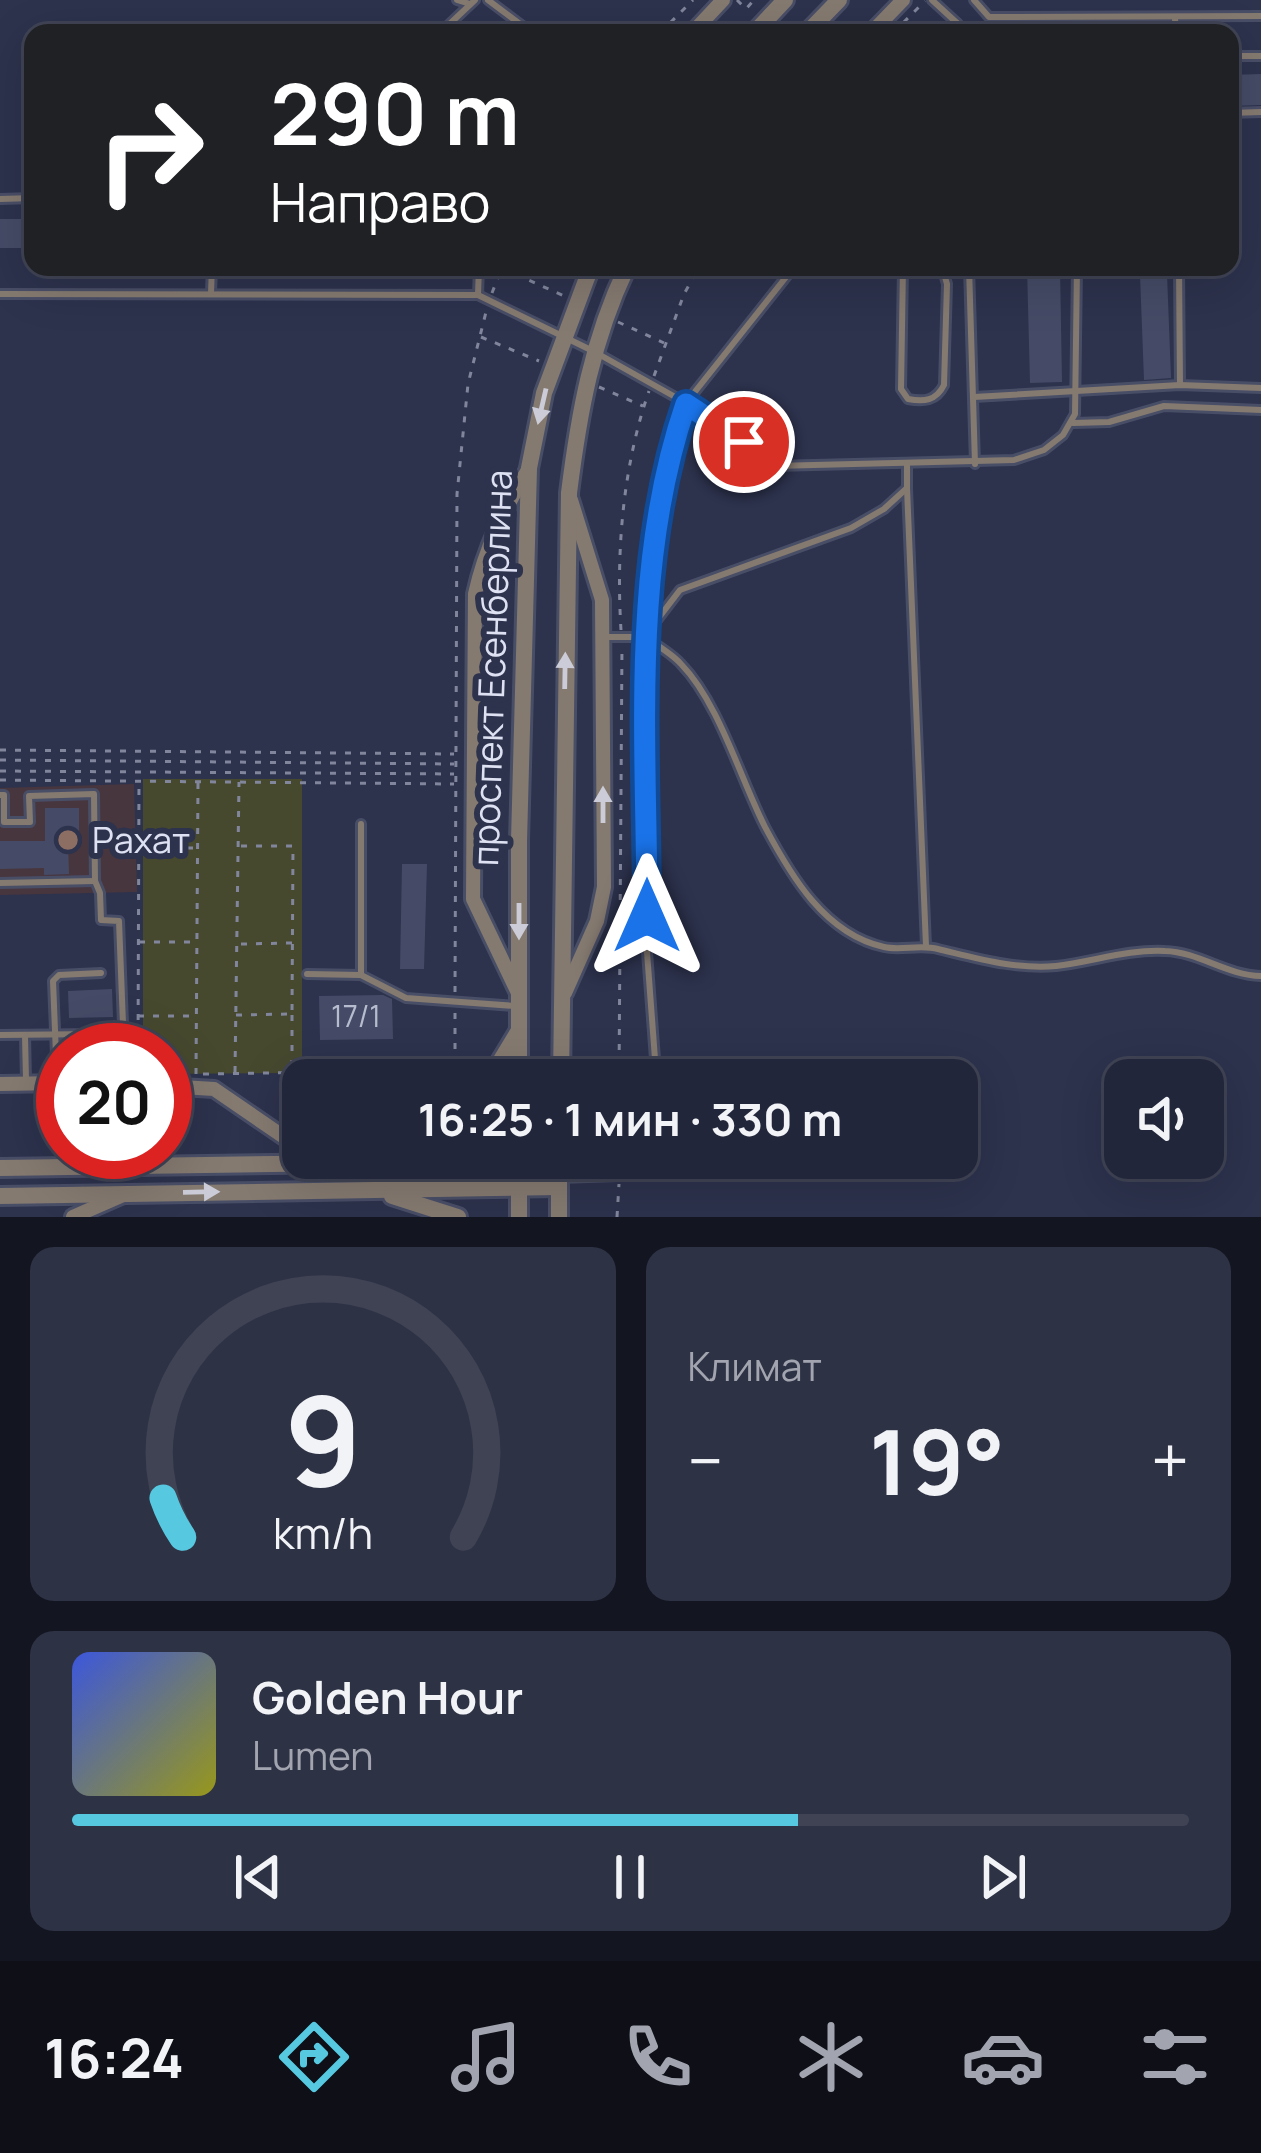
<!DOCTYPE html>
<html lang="ru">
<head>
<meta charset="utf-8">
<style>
	body { margin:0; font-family:Manrope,sans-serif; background:#2e3245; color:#f1f3f6; height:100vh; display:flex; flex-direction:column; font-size:45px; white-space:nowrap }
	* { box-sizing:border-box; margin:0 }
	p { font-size:39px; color:#a2a5af }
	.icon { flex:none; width:66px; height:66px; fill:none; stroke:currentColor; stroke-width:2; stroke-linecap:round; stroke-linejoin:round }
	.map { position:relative; height:1217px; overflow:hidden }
	.sheet { display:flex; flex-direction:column; gap:30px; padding:30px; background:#131520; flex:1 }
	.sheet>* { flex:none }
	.guide { position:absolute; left:24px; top:24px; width:1215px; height:252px; border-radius:24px; box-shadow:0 12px 48px #0002,0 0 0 3px #3f4354; background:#202124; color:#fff; overflow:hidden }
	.buttons { position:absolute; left:1104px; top:1059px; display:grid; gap:24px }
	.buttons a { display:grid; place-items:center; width:120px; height:120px; border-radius:24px; background:#22263a; box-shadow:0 12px 48px #0002,0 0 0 3px #3f4354; font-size:60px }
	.speed { position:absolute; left:36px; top:1023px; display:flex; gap:24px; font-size:60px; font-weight:700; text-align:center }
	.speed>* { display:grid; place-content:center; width:156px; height:156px; border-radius:50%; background:#22263a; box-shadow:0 12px 48px #0002,0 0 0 3px #3f4354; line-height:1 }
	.speed .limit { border:18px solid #d22; background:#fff; color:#111 }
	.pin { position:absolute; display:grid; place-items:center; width:102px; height:102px; color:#fff; margin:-51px; border:6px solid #fff; border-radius:50%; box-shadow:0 3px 12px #0007 }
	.me { position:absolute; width:132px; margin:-66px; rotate:0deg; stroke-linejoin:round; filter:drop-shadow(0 0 9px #0008) }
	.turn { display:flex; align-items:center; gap:42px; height:252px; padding:0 48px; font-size:54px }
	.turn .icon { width:156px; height:156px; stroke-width:2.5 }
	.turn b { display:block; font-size:84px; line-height:102px }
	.big { font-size:90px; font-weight:700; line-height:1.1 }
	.sheet .card { flex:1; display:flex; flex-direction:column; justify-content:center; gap:18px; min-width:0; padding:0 42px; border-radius:24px; background:#2e3245 }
	.sheet .dial { align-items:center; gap:0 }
	.dial svg { height:312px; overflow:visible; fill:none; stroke:#3f4354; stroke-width:7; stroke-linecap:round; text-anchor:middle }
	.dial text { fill:#f1f3f6; stroke:none }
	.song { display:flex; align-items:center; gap:36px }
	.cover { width:144px; height:144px; border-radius:18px; background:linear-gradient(135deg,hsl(230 70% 55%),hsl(60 70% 35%)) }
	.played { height:12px; border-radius:6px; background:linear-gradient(90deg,#56c9e1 65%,#3f4354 65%) }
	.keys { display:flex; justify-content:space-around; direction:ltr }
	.heat { display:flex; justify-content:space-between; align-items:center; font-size:66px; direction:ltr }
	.sheet .tiles { flex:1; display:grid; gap:30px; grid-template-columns:1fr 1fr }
	.card:last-child { grid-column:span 2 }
	.trip { position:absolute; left:282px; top:1059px; width:696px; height:120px; border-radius:24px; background:#22263a; box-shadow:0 12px 48px #0002,0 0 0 3px #3f4354; font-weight:700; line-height:120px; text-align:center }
	.menu { display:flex; height:192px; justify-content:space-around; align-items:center; background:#0e0f17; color:#a2a5af }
	.menu .icon { width:84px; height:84px }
	.menu .on { color:#56c9e1 }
	.menu b { font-size:54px; color:#f1f3f6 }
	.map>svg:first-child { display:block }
	.education { fill:#48363f }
	.green { fill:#46492e }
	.building { fill:#454b66 }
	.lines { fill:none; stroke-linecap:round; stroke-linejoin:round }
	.service-casing { stroke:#494e67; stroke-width:12 }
	.minor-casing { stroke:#494e67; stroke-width:20 }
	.tertiary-casing { stroke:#494e67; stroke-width:22 }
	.path { stroke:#81869c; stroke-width:3; stroke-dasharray:6 9; stroke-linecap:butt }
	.service { stroke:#857a70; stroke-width:6 }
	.minor { stroke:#857a70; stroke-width:14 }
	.tertiary { stroke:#857a70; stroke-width:16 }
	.oneway { fill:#cbccd8 }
	.route-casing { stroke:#114b97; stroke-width:30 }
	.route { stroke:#1a73e8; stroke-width:21 }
	.education-dot { fill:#8d6e63; stroke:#2d324d; stroke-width:4.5 }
	.labels { text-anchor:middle; stroke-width:12; stroke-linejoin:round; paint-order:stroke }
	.number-label { font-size:30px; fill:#b7bccf }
	.street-label { font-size:36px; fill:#dde1f2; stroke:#2d324d }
	.poi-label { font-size:36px; fill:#dde1f2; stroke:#2d324d; text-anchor:start }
</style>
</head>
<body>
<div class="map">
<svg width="1261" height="1217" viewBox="0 0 1261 1217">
	<rect width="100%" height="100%" fill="#2d324d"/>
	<!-- education -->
	<path class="education" d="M 134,784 L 137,892 L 0,895 L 0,788 Z"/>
	<!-- green -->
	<path class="green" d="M 143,779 L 302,779 L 302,1073 L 165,1074 L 165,1050 L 143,1050 Z"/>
	<!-- building -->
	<g class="building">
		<path d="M 1261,74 L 1261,105 L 1230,106 L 1230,75 Z"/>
		<rect x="0" y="219" width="33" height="29"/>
		<path d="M 1027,267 L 1060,267 L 1062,382 L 1030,383 Z"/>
		<path d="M 1167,274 L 1171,378 L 1144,380 L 1140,275 Z"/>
		<path d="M 45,808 L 79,808 L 79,842 L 68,842 L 69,874 L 44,875 L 44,868 L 0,869 L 0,841 L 45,841 Z"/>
		<path d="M 402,864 L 427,864 L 424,969 L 400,969 Z"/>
		<path d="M 112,989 L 113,1017 L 69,1018 L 68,991 Z"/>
		<path d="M 383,995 L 392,999 L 393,1039 L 320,1040 L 319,996 Z"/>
	</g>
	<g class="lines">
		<!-- service casing -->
		<g class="service-casing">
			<g id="service">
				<path d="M 457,0 L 470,4"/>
				<path d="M 488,0 L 532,33"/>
				<path d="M 932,0 L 957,23 L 947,33"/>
				<path d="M 974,0 L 989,17 L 1261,16"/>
				<path d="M 1175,19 L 1176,33"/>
				<path d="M 957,23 L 965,33"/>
				<path d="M 172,33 L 172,31"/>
				<path d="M 207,33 L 207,31"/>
				<path d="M 440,33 L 475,0"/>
				<path d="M 1230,56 L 1261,56"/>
				<path d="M 1230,113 L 1261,112"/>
				<path d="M 0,199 L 33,198"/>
				<path d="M 479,267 L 478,295 L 593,351 L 686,403 L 774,466 L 1014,460 L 1044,450 L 1063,435 L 1075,414 L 1077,267"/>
				<path d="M 903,267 L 901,389 L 908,399 C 924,402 936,401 944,385 L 947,284 L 942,267"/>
				<path d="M 969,267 L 975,464"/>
				<path d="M 1179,267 L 1180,385"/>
				<path d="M 211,293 L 212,267"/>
				<path d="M 0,294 L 476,295"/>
				<path d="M 974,397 L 1180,385 L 1261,388"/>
				<path d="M 1073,423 L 1109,422 L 1164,406 L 1261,410"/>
				<path d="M 907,488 L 926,946"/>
				<path d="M 605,637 L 644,637 L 680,590 L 851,528 L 884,509 L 907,488 L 907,465"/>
				<path d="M 644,637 C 657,645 671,653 681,664 C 719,703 740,778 765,827 C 791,876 825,934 884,947 C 901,951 920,944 938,949 C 976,958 1017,970 1056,966 C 1092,962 1128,949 1165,951 C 1199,952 1226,975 1261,976"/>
				<path d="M 0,795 L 4,795 L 4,822 L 30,822 L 29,796 L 94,794 L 95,881 L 100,893 L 101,920 L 119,921 L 124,1050"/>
				<path d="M 361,824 L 361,975 L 406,998 L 515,1006"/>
				<path d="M 0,883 L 95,881"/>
				<path d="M 307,974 L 361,975"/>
				<path d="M 0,1035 L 98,1034"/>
				<path d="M 25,1036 L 26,1080"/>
				<path d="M 57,1080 L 53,981 L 59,975 L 101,973"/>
				<path d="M 661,1080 L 655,1059 L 647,952 L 644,637 L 668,455 L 686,403 L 794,267"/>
				<path d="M 560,1178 L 646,1175 L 667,1163 L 668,1158"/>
			</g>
		</g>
		<!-- minor casing -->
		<g class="minor-casing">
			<g id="minor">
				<path d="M 692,33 L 723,0"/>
				<path d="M 871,33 L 903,0"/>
				<path d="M 518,993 L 473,899 L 475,594 C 485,548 505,508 529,468"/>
				<path d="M 565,993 L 597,921 L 604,887 L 602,600 L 571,500"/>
				<path d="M 0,1084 L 63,1083"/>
				<path d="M 165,1086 L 214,1089 L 303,1150"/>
				<path d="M 73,1217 L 123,1195"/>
			</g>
		</g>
		<!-- tertiary casing -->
		<g class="tertiary-casing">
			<g id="tertiary">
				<path d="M 754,33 L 785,0"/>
				<path d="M 807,33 L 839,0"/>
				<path d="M 489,1080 L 518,1032"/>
				<path d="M 519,1080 L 519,841 L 529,468 L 544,393 L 591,267"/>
				<path d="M 561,1080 L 569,493 C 579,413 592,340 627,267"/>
				<path d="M 0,1168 L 559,1160"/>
				<path d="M 519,1176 L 519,1217"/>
				<path d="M 0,1196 L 559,1187"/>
				<path d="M 392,1196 L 458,1217"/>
				<path d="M 559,1217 L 559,1158"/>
			</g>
		</g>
		<!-- path -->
		<g class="path">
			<path d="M 737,0 L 746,9 L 754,0"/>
			<path d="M 660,33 L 693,0"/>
			<path d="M 893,33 L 925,1"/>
			<path d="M 502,268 L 564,296"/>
			<path d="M 492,293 L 502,267"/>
			<path d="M 618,322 L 664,343"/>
			<path d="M 481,337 L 539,361"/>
			<path d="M 654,376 L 684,294 L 699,267"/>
			<path d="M 599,387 L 643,406"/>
			<path d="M 621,630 C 616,550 623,466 649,391"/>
			<path d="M 0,750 L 454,754"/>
			<path d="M 0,760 L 454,764"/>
			<path d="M 0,771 L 454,774"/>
			<path d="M 0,780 L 454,784"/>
			<path d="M 142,848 L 198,848"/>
			<path d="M 139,942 L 195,942"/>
			<path d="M 241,944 L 292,943"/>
			<path d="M 455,992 L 457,494 L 468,384 L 487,308"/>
			<path d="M 455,1013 L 455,1070 L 468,1080"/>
			<path d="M 236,1015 L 292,1014 L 293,846 L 240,846"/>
			<path d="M 292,1015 L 292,1072"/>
			<path d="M 138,1016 L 195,1016"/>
			<path d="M 138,1050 L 139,782"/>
			<path d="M 235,1072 L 239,782"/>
			<path d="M 196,1074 L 198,783"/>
			<path d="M 203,1074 L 455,1070 L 455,1080"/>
			<path d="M 619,1080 L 622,645"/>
			<path d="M 617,1217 L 619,1184"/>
		</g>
		<!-- service -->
		<use href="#service" class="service"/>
		<!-- minor -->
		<use href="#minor" class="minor"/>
		<!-- tertiary -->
		<use href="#tertiary" class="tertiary"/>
	</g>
	<!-- one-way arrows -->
	<defs><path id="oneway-solid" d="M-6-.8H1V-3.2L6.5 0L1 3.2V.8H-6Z" transform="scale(3)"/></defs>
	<g class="oneway">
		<use href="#oneway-solid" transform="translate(542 406) rotate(103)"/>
		<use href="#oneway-solid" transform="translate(565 671) rotate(-89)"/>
		<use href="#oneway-solid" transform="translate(603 805) rotate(-90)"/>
		<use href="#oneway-solid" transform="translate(519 921) rotate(90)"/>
		<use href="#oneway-solid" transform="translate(201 1192) rotate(-1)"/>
	</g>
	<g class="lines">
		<!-- route casing -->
		<g class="route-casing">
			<path id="route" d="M 647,916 C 647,746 630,566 686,404 L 744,442"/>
		</g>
		<!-- route -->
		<use href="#route" class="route"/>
	</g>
	<!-- markers -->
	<circle class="education-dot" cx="68" cy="840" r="12"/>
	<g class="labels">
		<!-- number labels -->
		<g class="number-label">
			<text x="356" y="1027">17/1</text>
		</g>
		<!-- street labels -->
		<g class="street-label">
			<text transform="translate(492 668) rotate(-88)" y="13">проспект Есенберлина</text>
		</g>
		<!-- poi labels -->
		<g class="poi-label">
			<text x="92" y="853">Рахат</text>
		</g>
	</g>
</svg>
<div class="buttons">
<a><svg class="icon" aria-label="sound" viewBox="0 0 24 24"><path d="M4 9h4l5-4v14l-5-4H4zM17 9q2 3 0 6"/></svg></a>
</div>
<div class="speed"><div class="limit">20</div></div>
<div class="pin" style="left:744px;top:442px;background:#d93025"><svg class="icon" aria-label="arrive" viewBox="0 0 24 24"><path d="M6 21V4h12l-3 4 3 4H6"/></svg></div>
<svg class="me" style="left:647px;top:916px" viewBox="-20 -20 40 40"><path d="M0-17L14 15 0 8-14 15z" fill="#1a73e8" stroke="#fff" stroke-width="4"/></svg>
<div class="trip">16:25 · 1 мин · 330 m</div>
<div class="guide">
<div class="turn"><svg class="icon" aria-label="right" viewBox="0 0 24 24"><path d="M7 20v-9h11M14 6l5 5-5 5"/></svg><div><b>290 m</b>Направо</div></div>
</div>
</div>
<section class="sheet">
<div class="tiles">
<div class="card dial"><svg viewBox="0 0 100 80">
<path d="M14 69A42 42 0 1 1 86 69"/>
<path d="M14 69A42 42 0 0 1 9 59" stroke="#56c9e1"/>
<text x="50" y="56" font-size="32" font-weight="700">9</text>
<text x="50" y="72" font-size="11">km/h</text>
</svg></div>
<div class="card"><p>Климат</p>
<div class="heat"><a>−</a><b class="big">19°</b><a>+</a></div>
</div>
<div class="card">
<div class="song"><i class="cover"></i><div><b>Golden Hour</b><p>Lumen</p></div></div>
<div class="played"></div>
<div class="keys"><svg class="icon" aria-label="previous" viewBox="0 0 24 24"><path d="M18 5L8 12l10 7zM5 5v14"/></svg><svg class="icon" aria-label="pause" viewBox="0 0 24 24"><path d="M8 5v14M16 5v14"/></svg><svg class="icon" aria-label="next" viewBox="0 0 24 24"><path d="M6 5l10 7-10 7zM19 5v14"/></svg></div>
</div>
</div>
</section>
<nav class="menu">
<b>16:24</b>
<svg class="icon on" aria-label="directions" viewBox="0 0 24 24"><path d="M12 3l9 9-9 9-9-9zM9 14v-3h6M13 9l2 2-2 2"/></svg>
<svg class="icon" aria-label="music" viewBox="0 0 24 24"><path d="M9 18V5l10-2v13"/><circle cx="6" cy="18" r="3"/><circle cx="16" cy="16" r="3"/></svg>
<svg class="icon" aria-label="phone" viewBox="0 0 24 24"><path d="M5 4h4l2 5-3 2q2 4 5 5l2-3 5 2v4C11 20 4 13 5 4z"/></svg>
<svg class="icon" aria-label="climate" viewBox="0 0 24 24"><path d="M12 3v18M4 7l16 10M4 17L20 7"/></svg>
<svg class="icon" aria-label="car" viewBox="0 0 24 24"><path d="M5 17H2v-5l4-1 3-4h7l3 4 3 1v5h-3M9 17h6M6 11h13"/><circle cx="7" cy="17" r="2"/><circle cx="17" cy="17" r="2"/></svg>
<svg class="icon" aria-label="filters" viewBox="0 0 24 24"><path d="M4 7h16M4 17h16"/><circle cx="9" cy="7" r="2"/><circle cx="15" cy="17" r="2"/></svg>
</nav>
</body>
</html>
